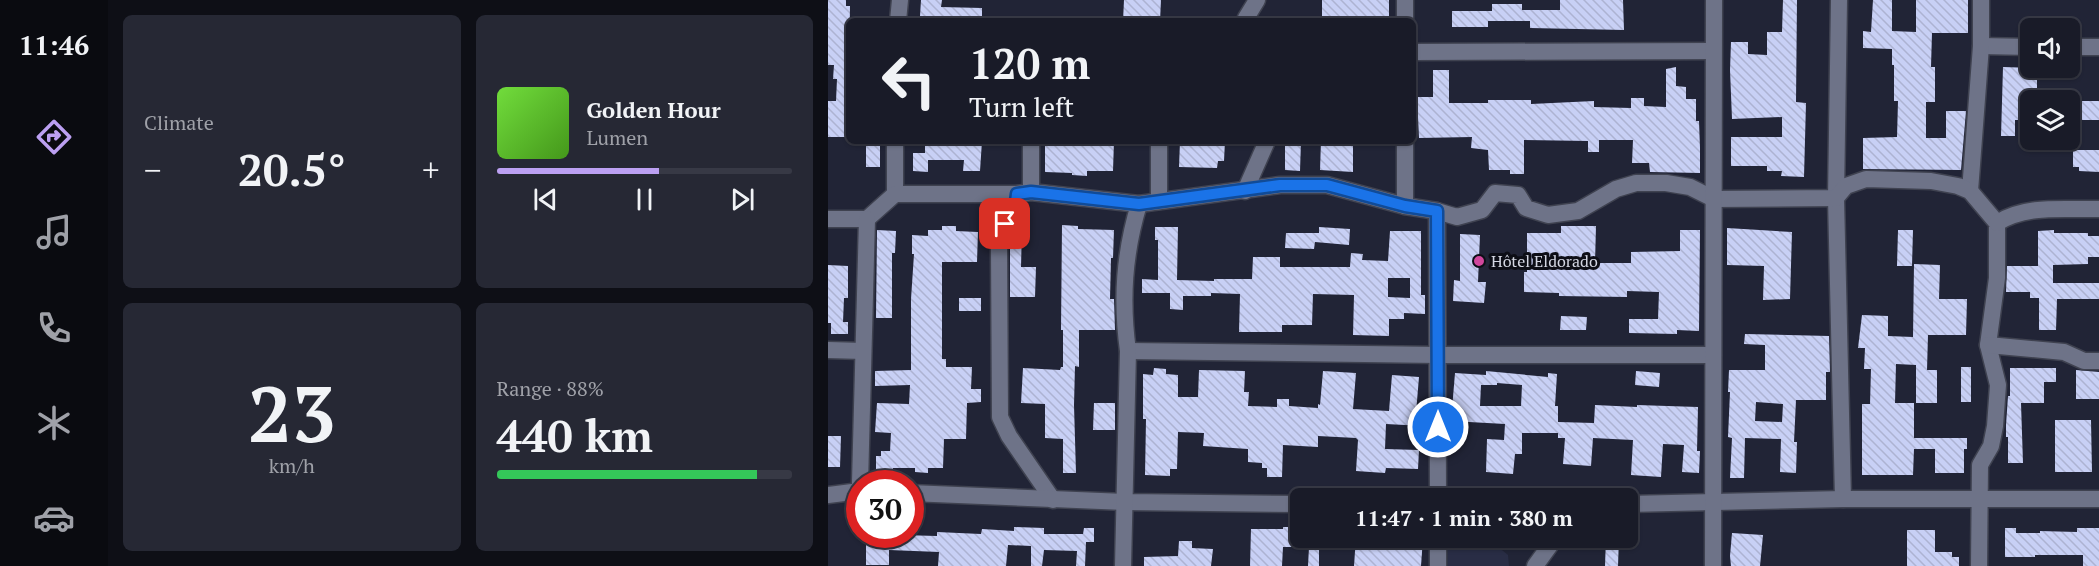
<!DOCTYPE html>
<html lang="en">
<head>
<meta charset="utf-8">
<style>
	body { margin:0; font-family:"PT Serif",serif; background:#262834; color:#f1f3f6; height:100vh; display:flex; flex-direction:column; font-size:22px; white-space:nowrap }
	* { box-sizing:border-box; margin:0 }
	p { font-size:20px; color:#9fa1a8 }
	.icon { flex:none; width:33px; height:33px; fill:none; stroke:currentColor; stroke-width:2; stroke-linecap:round; stroke-linejoin:round }
	.map { position:relative; flex:1; overflow:hidden }
	.panel { display:flex; flex-direction:column; gap:15px; padding:15px; background:#0e0f16; width:720px }
	.panel>* { flex:none }
	.top-card { position:absolute; left:18px; top:18px; width:570px; height:126px; border-radius:9px; box-shadow:0 2px 4px #0004,0 0 0 2px #373945; background:#191b28; color:#f1f3f6; overflow:hidden }
	.fabs { position:absolute; left:1192px; top:18px; display:grid; gap:12px }
	.fabs a { display:grid; place-items:center; width:60px; height:60px; border-radius:9px; background:#191b28; box-shadow:0 2px 4px #0004,0 0 0 2px #373945; font-size:30px }
	.speed { position:absolute; left:18px; top:470px; display:flex; gap:12px; font-size:30px; font-weight:700; text-align:center }
	.speed>* { display:grid; place-content:center; width:78px; height:78px; border-radius:50%; background:#191b28; box-shadow:0 2px 4px #0004,0 0 0 2px #373945; line-height:1 }
	.speed .limit { border:9px solid #d22; background:#fff; color:#111 }
	.pin { position:absolute; display:grid; place-items:center; width:51px; height:51px; color:#fff; margin:-26px; border-radius:12px; box-shadow:0 3px 9px #0006 }
	.me { position:absolute; width:66px; margin:-33px; rotate:0deg; stroke-linejoin:round; filter:drop-shadow(0 0 4px #0008) }
	.turn { display:flex; align-items:center; gap:21px; height:126px; padding:0 24px; font-size:27px }
	.turn .icon { width:78px; height:78px; stroke-width:2.5 }
	.turn b { display:block; font-size:42px; line-height:51px }
	.big { font-size:45px; font-weight:700; line-height:1.1 }
	.panel .tile { flex:1; display:flex; flex-direction:column; justify-content:center; gap:9px; min-width:0; padding:0 21px; border-radius:9px; background:#262834 }
	.panel .dial { align-items:center; gap:0 }
	.dial b { font-size:78px; line-height:1 }
	.song { display:flex; align-items:center; gap:18px }
	.cover { width:72px; height:72px; border-radius:9px; background:linear-gradient(135deg,hsl(100 70% 55%),hsl(100 70% 35%)) }
	.played { height:6px; border-radius:3px; background:linear-gradient(90deg,#bca0f2 55%,#373945 55%) }
	.keys { display:flex; justify-content:space-around; direction:ltr }
	.heat { display:flex; justify-content:space-between; align-items:center; font-size:33px; direction:ltr }
	.charge { height:9px; border-radius:4px; background:linear-gradient(90deg,#34c759 88%,#373945 0) }
	.panel .tiles { flex:1; display:grid; gap:15px; grid-template-columns:repeat(2,1fr) }
	.trip { position:absolute; left:462px; top:488px; width:348px; height:60px; border-radius:9px; background:#191b28; box-shadow:0 2px 4px #0004,0 0 0 2px #373945; font-weight:700; line-height:60px; text-align:center }
	main { display:flex; flex:1; min-height:0 }
	.tabs { display:flex; flex-direction:column; width:108px; justify-content:space-around; align-items:center; background:#0a0b10; color:#9fa1a8 }
	.tabs .icon { width:42px; height:42px }
	.tabs .selected { color:#bca0f2 }
	.tabs b { font-size:27px; color:#f1f3f6 }
	.map>svg:first-child { display:block }
	.built { fill:#292d45 }
	.building { fill:url(#building-back-hatch); fill-rule:evenodd }
	.lines { fill:none; stroke-linecap:round; stroke-linejoin:round }
	.minor-casing { stroke:#3f4250; stroke-width:19 }
	.minor { stroke:#6e7388; stroke-width:16 }
	.route-casing { stroke:#114b97; stroke-width:15 }
	.route { stroke:#1a73e8; stroke-width:10 }
	.hotel-dot { fill:#d1479c; stroke:#0d0e16; stroke-width:2 }
	.labels { text-anchor:middle; stroke-width:6; stroke-linejoin:round; paint-order:stroke }
	.poi-label { font-size:16px; fill:#d4d7e3; stroke:#0d0e16; text-anchor:start }
</style>
</head>
<body>
<main>
<nav class="tabs">
<b>11:46</b>
<svg class="icon selected" aria-label="directions" viewBox="0 0 24 24"><path d="M12 3l9 9-9 9-9-9zM9 14v-3h6M13 9l2 2-2 2"/></svg>
<svg class="icon" aria-label="music" viewBox="0 0 24 24"><path d="M9 18V5l10-2v13"/><circle cx="6" cy="18" r="3"/><circle cx="16" cy="16" r="3"/></svg>
<svg class="icon" aria-label="phone" viewBox="0 0 24 24"><path d="M5 4h4l2 5-3 2q2 4 5 5l2-3 5 2v4C11 20 4 13 5 4z"/></svg>
<svg class="icon" aria-label="climate" viewBox="0 0 24 24"><path d="M12 3v18M4 7l16 10M4 17L20 7"/></svg>
<svg class="icon" aria-label="car" viewBox="0 0 24 24"><path d="M5 17H2v-5l4-1 3-4h7l3 4 3 1v5h-3M9 17h6M6 11h13"/><circle cx="7" cy="17" r="2"/><circle cx="17" cy="17" r="2"/></svg>
</nav>
<section class="panel">
<div class="tiles">
<div class="tile"><p>Climate</p>
<div class="heat"><a>−</a><b class="big">20.5°</b><a>+</a></div>
</div>
<div class="tile">
<div class="song"><i class="cover"></i><div><b>Golden Hour</b><p>Lumen</p></div></div>
<div class="played"></div>
<div class="keys"><svg class="icon" aria-label="previous" viewBox="0 0 24 24"><path d="M18 5L8 12l10 7zM5 5v14"/></svg><svg class="icon" aria-label="pause" viewBox="0 0 24 24"><path d="M8 5v14M16 5v14"/></svg><svg class="icon" aria-label="next" viewBox="0 0 24 24"><path d="M6 5l10 7-10 7zM19 5v14"/></svg></div>
</div>
<div class="tile dial"><b>23</b><p>km/h</p></div>
<div class="tile"><p>Range · 88%</p><b class="big">440 km</b><div class="charge"></div></div>
</div>
</section>
<div class="map">
<svg width="1271" height="566" viewBox="0 0 1271 566">
	<defs>
		<pattern id="building-back-hatch" width="6" height="6" patternUnits="userSpaceOnUse" patternTransform="scale(1.5)"><rect width="6" height="6" fill="#c8d0f5"/><path d="M-1 5l2 2M0 0l6 6M5-1l2 2" fill="none" stroke="#adb3d2"/></pattern>
	</defs>
	<rect width="100%" height="100%" fill="#212436"/>
	<!-- built -->
	<path class="built" d="M 620,537 L 658,537 L 680,555 L 681,566 L 620,566 Z"/>
	<!-- building -->
	<g class="building">
		<path d="M 0,0 L 18,0 L 18,6 L 22,6 L 20,137 L 0,137 L 0,101 L 8,101 L 9,79 L 5,79 L 6,65 L 0,65 Z"/>
		<path d="M 93,0 L 114,0 L 113,7 L 154,8 L 154,21 L 124,21 L 124,17 L 92,16 Z"/>
		<path d="M 296,0 L 333,0 L 332,21 L 295,21 Z"/>
		<path d="M 494,0 L 561,0 L 561,21 L 494,19 Z"/>
		<path d="M 732,0 L 795,0 L 796,30 L 702,28 L 702,21 L 660,21 L 660,27 L 624,27 L 624,11 L 664,11 L 664,4 L 694,4 L 694,10 L 732,10 Z"/>
		<path d="M 955,0 L 969,0 L 968,102 L 978,103 L 976,177 L 953,176 L 954,171 L 939,171 L 939,166 L 903,166 L 903,137 L 954,137 L 954,117 L 904,119 L 902,70 L 903,42 L 920,42 L 920,54 L 939,55 L 939,32 L 954,32 Z"/>
		<path d="M 1045,0 L 1064,0 L 1064,31 L 1088,32 L 1088,0 L 1140,0 L 1140,33 L 1104,33 L 1103,67 L 1107,67 L 1107,102 L 1098,102 L 1098,138 L 1118,138 L 1118,111 L 1138,111 L 1133,170 L 1035,169 L 1035,138 L 1069,137 L 1070,101 L 1066,101 L 1066,65 L 1064,65 L 1064,49 L 1035,48 L 1035,31 L 1043,32 Z"/>
		<path d="M 848,67 L 848,86 L 858,87 L 858,99 L 868,99 L 868,121 L 871,121 L 872,148 L 872,173 L 822,172 L 821,163 L 804,163 L 805,140 L 771,140 L 771,152 L 760,152 L 760,141 L 696,140 L 696,174 L 682,174 L 682,170 L 661,170 L 660,150 L 643,148 L 644,137 L 591,138 L 589,97 L 605,97 L 605,70 L 621,70 L 621,103 L 660,103 L 660,100 L 703,100 L 703,104 L 766,101 L 766,107 L 803,108 L 803,98 L 816,98 L 816,106 L 838,107 L 838,69 Z"/>
		<path d="M 1175,67 L 1209,68 L 1209,100 L 1203,100 L 1203,120 L 1187,120 L 1187,136 L 1173,136 Z"/>
		<path d="M 1246,101 L 1271,101 L 1271,120 L 1242,120 L 1242,104 L 1246,104 Z"/>
		<rect x="38" y="141" width="14" height="26"/>
		<path d="M 97,141 L 154,141 L 152,171 L 135,171 L 136,160 L 100,160 L 100,172 L 85,171 L 85,153 L 97,153 Z"/>
		<path d="M 217,141 L 286,141 L 285,171 L 259,171 L 259,176 L 244,175 L 244,173 L 217,172 Z"/>
		<path d="M 352,141 L 397,141 L 396,161 L 390,161 L 389,168 L 351,167 Z"/>
		<path d="M 457,141 L 473,141 L 472,171 L 457,170 Z"/>
		<path d="M 493,141 L 525,141 L 525,172 L 492,170 Z"/>
		<path d="M 1245,150 L 1271,150 L 1271,172 L 1251,171 L 1251,167 L 1245,167 Z"/>
		<path d="M 234,225 L 250,226 L 250,229 L 286,230 L 285,258 L 283,258 L 282,299 L 286,299 L 287,330 L 251,330 L 251,367 L 247,366 L 246,405 L 248,473 L 235,473 L 235,439 L 217,438 L 217,404 L 193,403 L 195,368 L 232,370 L 233,367 L 235,367 L 235,330 L 233,330 Z"/>
		<path d="M 114,226 L 128,226 L 128,231 L 150,232 L 149,262 L 114,262 L 114,359 L 118,359 L 118,367 L 144,367 L 143,389 L 153,389 L 153,402 L 139,403 L 138,439 L 116,439 L 115,468 L 100,468 L 100,473 L 87,472 L 87,468 L 65,468 L 65,472 L 48,471 L 48,456 L 53,456 L 53,451 L 62,451 L 63,433 L 47,432 L 49,403 L 81,404 L 82,385 L 47,386 L 47,371 L 83,370 L 83,299 L 86,254 L 84,254 L 84,235 L 100,236 L 100,230 L 114,230 Z"/>
		<path d="M 733,226 L 768,226 L 767,263 L 803,263 L 803,252 L 852,251 L 852,230 L 872,230 L 871,331 L 849,330 L 849,334 L 801,333 L 801,319 L 830,319 L 831,292 L 799,291 L 799,297 L 731,296 L 731,293 L 696,292 L 696,272 L 699,272 L 699,233 L 733,233 Z"/>
		<path d="M 327,227 L 350,227 L 349,280 L 386,281 L 386,279 L 424,279 L 425,257 L 452,257 L 452,267 L 522,267 L 523,253 L 535,254 L 534,260 L 560,261 L 562,231 L 593,231 L 593,295 L 597,295 L 597,314 L 576,313 L 576,319 L 561,319 L 561,336 L 525,335 L 526,295 L 485,294 L 484,325 L 454,325 L 454,332 L 411,332 L 412,294 L 383,293 L 383,296 L 355,296 L 355,310 L 342,309 L 342,293 L 314,293 L 314,279 L 330,280 L 330,240 L 327,240 ZM 560,278 L 582,278 L 582,298 L 560,297 Z"/>
		<path d="M 491,227 L 522,229 L 521,245 L 487,242 L 486,249 L 457,248 L 458,233 L 491,233 Z"/>
		<path d="M 899,228 L 964,232 L 962,299 L 935,300 L 936,266 L 899,265 Z"/>
		<path d="M 186,229 L 194,229 L 193,267 L 208,267 L 207,297 L 182,297 L 182,248 Z"/>
		<path d="M 49,230 L 68,231 L 67,253 L 64,253 L 64,318 L 48,318 Z"/>
		<path d="M 1070,230 L 1085,230 L 1084,266 L 1069,266 Z"/>
		<path d="M 1226,230 L 1226,233 L 1260,233 L 1260,236 L 1271,236 L 1271,257 L 1260,257 L 1260,264 L 1225,265 L 1225,283 L 1271,283 L 1271,299 L 1229,299 L 1228,330 L 1211,330 L 1211,298 L 1202,298 L 1202,292 L 1178,292 L 1179,266 L 1210,266 L 1210,231 Z"/>
		<path d="M 632,234 L 652,235 L 650,282 L 658,282 L 656,303 L 625,301 L 626,280 L 632,281 Z"/>
		<path d="M 1086,264 L 1112,265 L 1111,299 L 1139,299 L 1138,335 L 1100,335 L 1099,370 L 1109,370 L 1109,403 L 1088,403 L 1088,365 L 1068,364 L 1067,403 L 1086,403 L 1086,438 L 1139,438 L 1139,449 L 1136,449 L 1136,473 L 1107,473 L 1107,449 L 1086,449 L 1085,475 L 1034,475 L 1034,404 L 1042,404 L 1043,369 L 1036,369 L 1037,348 L 1030,348 L 1034,315 L 1060,316 L 1060,336 L 1085,337 Z"/>
		<path d="M 0,265 L 20,266 L 20,298 L 16,298 L 15,322 L 20,322 L 20,334 L 3,334 L 3,323 L 0,323 Z"/>
		<rect x="131" y="298" width="22" height="13"/>
		<path d="M 733,316 L 759,317 L 758,330 L 732,330 Z"/>
		<path d="M 917,334 L 1001,336 L 1002,372 L 998,372 L 998,400 L 968,400 L 966,442 L 969,442 L 968,473 L 952,472 L 953,439 L 917,438 L 916,478 L 902,478 L 904,438 L 900,437 L 902,392 L 900,392 L 901,370 L 937,370 L 937,345 L 916,344 ZM 928,402 L 955,404 L 954,422 L 927,421 Z"/>
		<rect x="1133" y="367" width="10" height="35"/>
		<path d="M 326,368 L 338,369 L 338,374 L 350,375 L 350,397 L 370,397 L 371,370 L 417,371 L 416,392 L 421,392 L 420,406 L 449,407 L 449,399 L 461,399 L 461,406 L 490,408 L 490,404 L 492,405 L 495,371 L 528,373 L 525,409 L 561,411 L 564,375 L 591,377 L 588,413 L 596,414 L 595,426 L 558,424 L 557,449 L 591,450 L 590,469 L 558,468 L 557,473 L 528,471 L 530,440 L 528,438 L 490,436 L 490,447 L 455,445 L 454,477 L 439,477 L 439,468 L 434,468 L 434,463 L 420,462 L 420,449 L 375,446 L 376,433 L 350,432 L 349,469 L 342,469 L 342,476 L 317,475 L 318,419 L 315,419 L 315,374 L 325,375 Z"/>
		<path d="M 1182,368 L 1228,368 L 1228,382 L 1216,382 L 1216,403 L 1193,403 L 1195,463 L 1180,463 L 1180,437 L 1178,437 L 1178,425 L 1180,396 L 1182,396 Z"/>
		<path d="M 1248,370 L 1271,372 L 1271,399 L 1248,399 Z"/>
		<path d="M 658,371 L 720,377 L 720,373 L 729,374 L 727,406 L 730,406 L 730,422 L 766,423 L 767,405 L 809,407 L 809,405 L 870,407 L 869,451 L 872,451 L 871,473 L 854,472 L 856,445 L 835,444 L 833,477 L 803,475 L 805,440 L 765,438 L 763,466 L 735,464 L 737,438 L 730,438 L 730,433 L 694,433 L 694,454 L 687,454 L 685,474 L 658,472 L 659,439 L 676,440 L 677,424 L 623,421 L 627,373 L 658,375 ZM 669,383 L 694,385 L 693,406 L 652,406 L 653,385 L 669,385 Z"/>
		<path d="M 808,371 L 832,373 L 831,387 L 807,385 Z"/>
		<path d="M 266,403 L 287,403 L 287,430 L 265,430 Z"/>
		<path d="M 1227,420 L 1263,420 L 1264,472 L 1227,472 Z"/>
		<path d="M 0,436 L 13,436 L 12,467 L 0,467 Z"/>
		<path d="M 186,527 L 216,528 L 216,534 L 255,534 L 256,528 L 266,528 L 266,542 L 258,542 L 257,566 L 248,566 L 249,551 L 216,550 L 214,566 L 203,566 L 203,546 L 180,545 L 178,566 L 110,566 L 111,552 L 61,550 L 61,565 L 38,565 L 38,534 L 109,536 L 109,532 L 153,534 L 154,529 L 186,531 Z"/>
		<path d="M 455,527 L 472,527 L 472,537 L 491,537 L 491,566 L 480,566 L 481,547 L 455,547 L 454,566 L 422,566 L 423,529 L 455,529 Z"/>
		<path d="M 1177,528 L 1188,528 L 1188,533 L 1212,533 L 1212,531 L 1249,532 L 1249,528 L 1271,528 L 1271,566 L 1255,566 L 1255,555 L 1207,555 L 1207,557 L 1177,557 Z"/>
		<path d="M 1079,530 L 1107,530 L 1107,552 L 1124,552 L 1124,557 L 1131,557 L 1131,566 L 1079,566 Z"/>
		<path d="M 904,533 L 935,535 L 932,566 L 903,566 L 902,556 Z"/>
		<path d="M 528,537 L 595,538 L 593,566 L 526,566 Z"/>
		<path d="M 778,537 L 791,537 L 790,566 L 777,566 Z"/>
		<path d="M 351,541 L 364,541 L 364,548 L 385,549 L 383,566 L 316,566 L 316,557 L 350,556 Z"/>
	</g>
	<g class="lines">
		<!-- minor casing -->
		<g class="minor-casing">
			<g id="minor">
				<path d="M 1011,0 L 1008,198 L 1015,499"/>
				<path d="M 70,21 L 72,0"/>
				<path d="M 420,21 L 418,18 L 429,0"/>
				<path d="M 577,21 L 577,0"/>
				<path d="M 1153,46 L 1203,47"/>
				<path d="M 1242,47 L 1271,47"/>
				<path d="M 585,52 L 885,51"/>
				<path d="M 203,141 L 203,192"/>
				<path d="M 331,141 L 331,201"/>
				<path d="M 577,141 L 577,206"/>
				<path d="M 417,191 L 439,141"/>
				<path d="M 1142,191 L 1153,46 L 1153,0"/>
				<path d="M 67,194 L 67,141"/>
				<path d="M 189,194 L 187,209 L 177,223 L 171,247 L 172,417 L 181,436 L 225,500"/>
				<path d="M 609,211 L 610,498"/>
				<path d="M 0,219 L 39,219 L 67,194 L 189,194 L 203,192 L 311,204 L 452,185 L 499,185 L 577,206 L 609,211 L 629,217 L 654,210 L 667,193 L 690,195 L 698,208 L 720,215 L 750,211 L 788,189 L 808,183 L 838,183 L 862,187 L 886,199 L 1008,198 L 1018,186 L 1038,179 L 1103,181 L 1130,186 L 1142,191 L 1169,223 L 1169,278 L 1160,345 L 1170,385 L 1167,426 L 1163,446 L 1152,465 L 1151,566"/>
				<path d="M 1169,223 C 1199,204 1237,210 1271,209"/>
				<path d="M 1160,345 L 1236,352 L 1256,361 L 1271,361"/>
				<path d="M 0,350 L 35,351"/>
				<path d="M 300,351 L 611,355 L 885,355"/>
				<path d="M 32,483 L 39,219"/>
				<path d="M 82,493 L 297,502 L 472,504"/>
				<path d="M 0,495 L 32,491"/>
				<path d="M 800,504 L 1015,499 L 1271,499"/>
				<path d="M 610,537 L 610,566"/>
				<path d="M 295,566 L 300,351 C 293,300 296,254 311,204"/>
				<path d="M 707,566 L 728,537"/>
				<path d="M 885,566 L 886,0"/>
			</g>
		</g>
		<!-- minor -->
		<use href="#minor" class="minor"/>
	</g>
	<g class="lines">
		<!-- route casing -->
		<g class="route-casing">
			<path id="route" d="M 177,224 L 187,209 L 189,194 L 203,192 L 311,204 L 452,185 L 499,185 L 577,206 L 609,211 L 610,427"/>
		</g>
		<!-- route -->
		<use href="#route" class="route"/>
	</g>
	<!-- markers -->
	<circle class="hotel-dot" cx="651" cy="261" r="6"/>
	<g class="labels">
		<!-- poi labels -->
		<g class="poi-label">
			<text x="663" y="267">Hôtel Eldorado</text>
		</g>
	</g>
</svg>
<div class="fabs">
<a><svg class="icon" aria-label="sound" viewBox="0 0 24 24"><path d="M4 9h4l5-4v14l-5-4H4zM17 9q2 3 0 6"/></svg></a>
<a><svg class="icon" aria-label="layers" viewBox="0 0 24 24"><path d="M12 4l9 5-9 5-9-5zM3 14l9 5 9-5"/></svg></a>
</div>
<div class="speed"><div class="limit">30</div></div>
<div class="pin" style="left:177px;top:224px;background:#d93025"><svg class="icon" aria-label="arrive" viewBox="0 0 24 24"><path d="M6 21V4h12l-3 4 3 4H6"/></svg></div>
<svg class="me" style="left:610px;top:427px" viewBox="-20 -20 40 40"><circle r="17" fill="#1a73e8" stroke="#fff" stroke-width="3"/><path d="M0-11L8 9 0 5-8 9z" fill="#fff"/></svg>
<div class="trip">11:47 · 1 min · 380 m</div>
<div class="top-card">
<div class="turn"><svg class="icon" aria-label="left" viewBox="0 0 24 24"><path d="M17 20v-9H6M10 6l-5 5 5 5"/></svg><div><b>120 m</b>Turn left</div></div>
</div>
</div>
</main>
</body>
</html>
